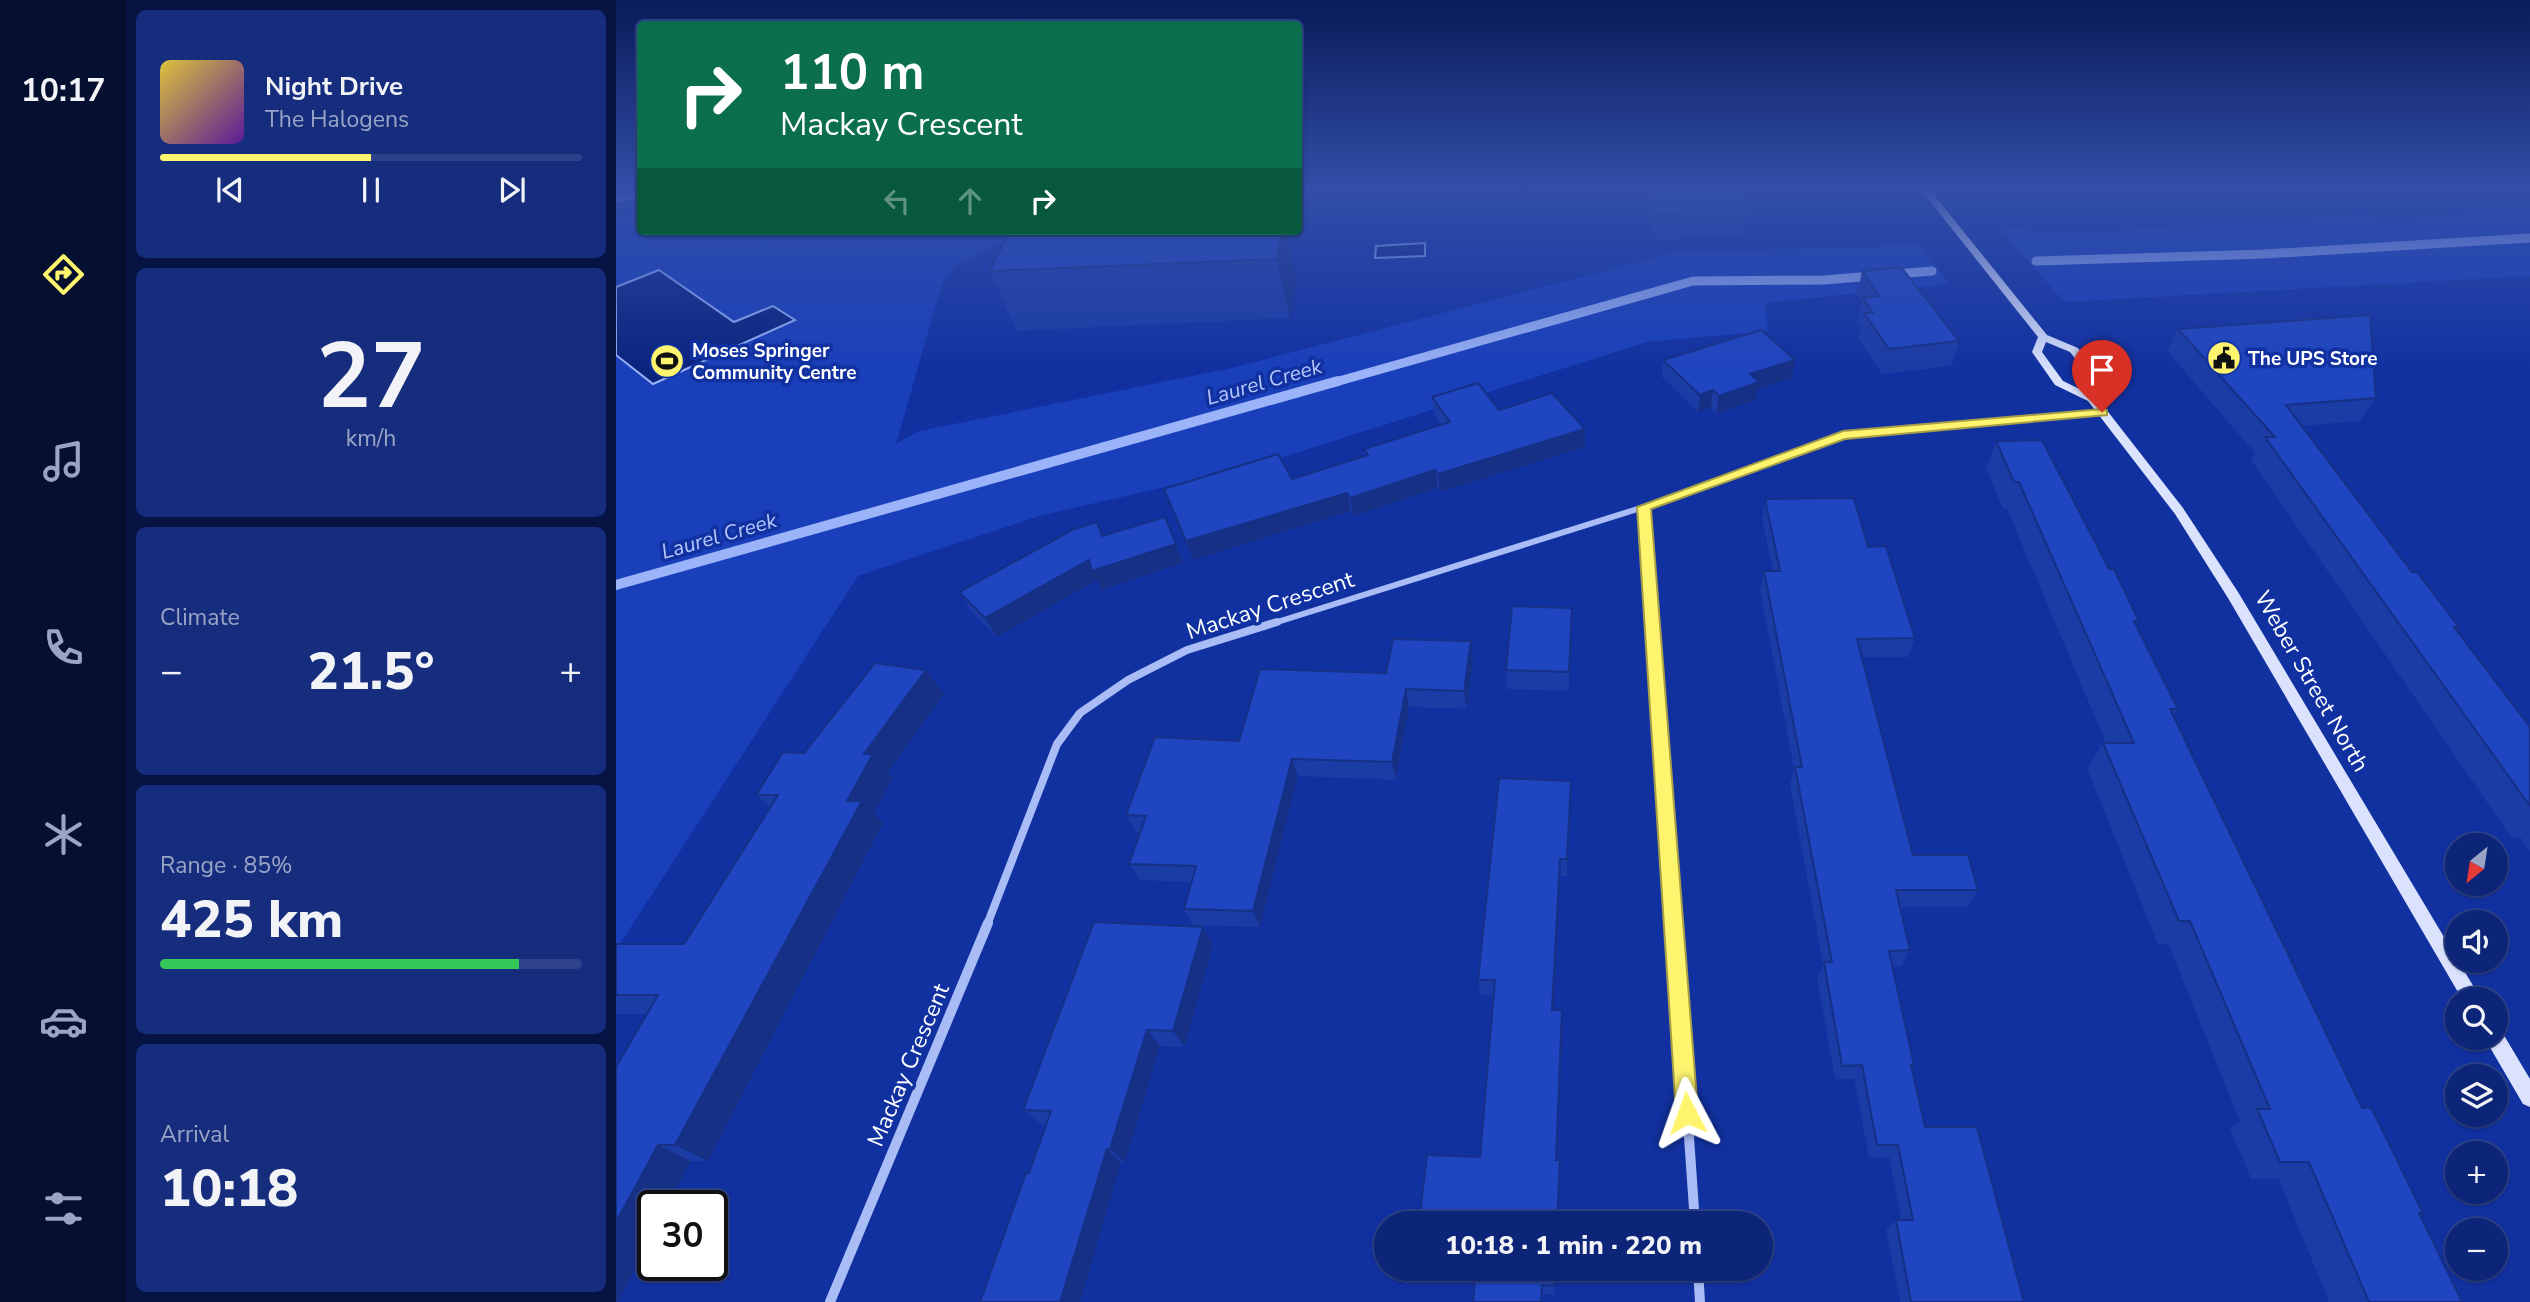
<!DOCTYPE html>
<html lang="en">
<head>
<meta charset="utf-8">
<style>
	body { margin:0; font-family:"Nunito Sans",sans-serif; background:#162d7e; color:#f1f3f6; height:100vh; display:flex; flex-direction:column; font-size:26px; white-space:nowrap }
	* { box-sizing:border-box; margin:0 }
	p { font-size:23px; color:#9aa5c6 }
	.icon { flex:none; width:38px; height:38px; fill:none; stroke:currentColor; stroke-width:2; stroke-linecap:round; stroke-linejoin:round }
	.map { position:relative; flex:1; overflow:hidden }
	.sheet { display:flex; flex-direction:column; gap:10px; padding:10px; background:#071443; width:490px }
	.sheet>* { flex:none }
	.banner { position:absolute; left:21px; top:21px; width:665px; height:214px; border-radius:7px; box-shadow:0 2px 5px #0004,0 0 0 2px #2d428a; background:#0b6e4f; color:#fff; overflow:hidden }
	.needle { width:46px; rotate:210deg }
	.tools { position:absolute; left:1829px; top:833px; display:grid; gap:14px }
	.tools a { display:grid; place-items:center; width:63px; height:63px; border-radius:50%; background:#0d2579; box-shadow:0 2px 5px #0004,0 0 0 2px #2d428a; font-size:35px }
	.speed { position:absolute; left:21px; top:1190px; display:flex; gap:14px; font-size:35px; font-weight:700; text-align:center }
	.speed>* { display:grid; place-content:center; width:91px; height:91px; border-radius:50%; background:#0d2579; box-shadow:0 2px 5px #0004,0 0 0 2px #2d428a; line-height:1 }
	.speed .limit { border:4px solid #111; border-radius:10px; background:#fff; color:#111 }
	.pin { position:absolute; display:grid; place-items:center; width:60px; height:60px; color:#fff; margin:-72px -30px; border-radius:50% 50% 50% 0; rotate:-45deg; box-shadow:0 0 7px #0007 }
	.pin .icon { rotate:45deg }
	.me { position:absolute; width:77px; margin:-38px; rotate:356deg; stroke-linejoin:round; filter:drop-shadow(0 0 5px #0008) }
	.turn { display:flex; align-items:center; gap:24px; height:147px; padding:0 28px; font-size:32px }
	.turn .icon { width:91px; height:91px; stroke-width:2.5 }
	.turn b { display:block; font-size:49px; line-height:60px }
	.lanes { display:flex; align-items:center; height:66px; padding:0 28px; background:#0003; justify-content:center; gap:35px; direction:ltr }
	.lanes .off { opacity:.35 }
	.big { font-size:52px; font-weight:800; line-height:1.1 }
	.sheet .widget { flex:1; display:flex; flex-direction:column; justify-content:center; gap:10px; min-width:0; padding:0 24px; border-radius:10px; background:#162d7e }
	.sheet .dial { align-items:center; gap:0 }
	.dial b { font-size:91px; line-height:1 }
	.song { display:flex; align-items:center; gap:21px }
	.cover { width:84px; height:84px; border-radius:10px; background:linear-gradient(135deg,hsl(50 70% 55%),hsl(270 70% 35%)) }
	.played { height:7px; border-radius:4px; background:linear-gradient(90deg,#fff46e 50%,#2d428a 50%) }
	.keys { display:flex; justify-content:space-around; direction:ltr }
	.heat { display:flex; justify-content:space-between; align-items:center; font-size:38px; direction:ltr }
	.charge { height:10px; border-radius:5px; background:linear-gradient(90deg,#34c759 85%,#2d428a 0) }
	.trip { position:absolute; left:758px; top:1211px; width:399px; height:70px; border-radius:35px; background:#0d2579; box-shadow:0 2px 5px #0004,0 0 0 2px #2d428a; font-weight:800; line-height:70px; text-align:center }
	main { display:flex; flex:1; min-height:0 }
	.tab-bar { display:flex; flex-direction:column; width:126px; justify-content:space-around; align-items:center; background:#050f30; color:#9aa5c6 }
	.tab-bar .icon { width:49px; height:49px }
	.tab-bar .current { color:#fff46e }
	.tab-bar b { font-size:32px; color:#f1f3f6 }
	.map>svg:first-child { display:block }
	.green { fill:#193fbb }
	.water { fill:#0a237d; stroke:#9bb3f8; stroke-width:2 }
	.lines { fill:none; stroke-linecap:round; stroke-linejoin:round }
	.stream-far1 { stroke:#9bb3f8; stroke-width:9 }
	.stream { stroke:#9bb3f8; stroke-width:10 }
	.minor-far3 { stroke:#a9bcf5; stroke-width:5 }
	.minor-far2 { stroke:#a9bcf5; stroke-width:6 }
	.minor-far1 { stroke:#a9bcf5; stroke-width:8 }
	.minor { stroke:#a9bcf5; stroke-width:10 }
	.secondary { fill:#dae2fe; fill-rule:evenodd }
	.wall { fill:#1b3ba5 }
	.shaded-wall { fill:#163086 }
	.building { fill:#1f45c0; stroke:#163086; stroke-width:2 }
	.route { fill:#fff46e; stroke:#a69f48; stroke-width:2 }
	.labels { text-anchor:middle; stroke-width:7; stroke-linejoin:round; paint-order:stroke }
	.far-poi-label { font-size:19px; font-weight:bold; fill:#fff; stroke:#1131a1; text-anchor:start }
	.far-water-label { font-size:21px; font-style:italic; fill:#b6c7fb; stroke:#1131a1 }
	.street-label { font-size:23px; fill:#fff; stroke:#1131a1 }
</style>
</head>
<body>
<main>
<nav class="tab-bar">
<b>10:17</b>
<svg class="icon current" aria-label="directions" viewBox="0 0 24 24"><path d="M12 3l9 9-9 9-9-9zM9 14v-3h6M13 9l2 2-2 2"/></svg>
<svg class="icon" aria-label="music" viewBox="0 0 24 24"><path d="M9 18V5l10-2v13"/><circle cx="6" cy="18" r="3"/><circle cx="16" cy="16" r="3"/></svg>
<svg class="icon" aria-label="phone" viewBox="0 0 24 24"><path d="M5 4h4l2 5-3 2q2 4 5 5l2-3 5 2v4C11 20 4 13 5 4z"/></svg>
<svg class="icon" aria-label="climate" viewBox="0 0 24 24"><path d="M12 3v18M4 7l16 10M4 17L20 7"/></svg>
<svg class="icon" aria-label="car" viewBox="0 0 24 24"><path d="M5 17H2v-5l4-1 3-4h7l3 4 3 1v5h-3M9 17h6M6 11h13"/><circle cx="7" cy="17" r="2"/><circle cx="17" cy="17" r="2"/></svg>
<svg class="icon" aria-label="filters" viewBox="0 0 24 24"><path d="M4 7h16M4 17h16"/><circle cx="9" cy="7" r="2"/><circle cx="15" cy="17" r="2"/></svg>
</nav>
<section class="sheet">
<div class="widget">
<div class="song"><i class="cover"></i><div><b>Night Drive</b><p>The Halogens</p></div></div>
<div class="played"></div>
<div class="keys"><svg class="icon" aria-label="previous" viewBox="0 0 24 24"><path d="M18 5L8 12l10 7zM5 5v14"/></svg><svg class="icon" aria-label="pause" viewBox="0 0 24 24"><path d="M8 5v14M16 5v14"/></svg><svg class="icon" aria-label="next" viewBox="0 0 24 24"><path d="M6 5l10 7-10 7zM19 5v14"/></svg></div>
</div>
<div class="widget dial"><b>27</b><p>km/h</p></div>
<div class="widget"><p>Climate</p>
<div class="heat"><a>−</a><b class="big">21.5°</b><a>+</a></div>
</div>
<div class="widget"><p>Range · 85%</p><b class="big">425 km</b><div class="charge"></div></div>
<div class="widget"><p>Arrival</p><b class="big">10:18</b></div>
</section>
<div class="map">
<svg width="1914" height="1302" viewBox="0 0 1914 1302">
	<rect width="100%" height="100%" fill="#1131a1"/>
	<!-- green -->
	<g class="green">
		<path d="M 1914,209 L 1914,276 L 1448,302 L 1382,226 L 1442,234 L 1752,214 L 1767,220 Z"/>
		<path d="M 24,211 L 24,231 L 406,231 L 341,265 L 326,283 L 280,444 L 303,431 L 612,369 L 1061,252 L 1305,245 L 1333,284 L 1157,302 L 1149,305 L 1152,331 L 1031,342 L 632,468 L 423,516 L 242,576 L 0,950 L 0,217 Z"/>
	</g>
	<!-- water -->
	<g class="water">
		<path d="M 809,243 L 809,256 L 759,258 L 760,246 Z"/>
		<path d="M 43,270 L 118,322 L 157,306 L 179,320 L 37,384 L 0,355 L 0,287 Z"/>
	</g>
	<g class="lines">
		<!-- stream-far1 -->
		<g class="stream-far1">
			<path d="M 1420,261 L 1648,254 L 1914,238"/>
			<path d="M 716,383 L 1077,281 L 1208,280 L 1316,271"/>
		</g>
		<!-- stream -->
		<path class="stream" d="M 0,585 L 722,381"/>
		<!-- minor-far3 -->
		<path class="minor-far3" d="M 0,200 L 24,194"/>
		<!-- minor-far2 -->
		<g class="minor-far2">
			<path d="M 1028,507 L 1036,624"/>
			<path d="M 655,624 L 1028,507 L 1227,435 L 1486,412"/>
		</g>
		<!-- minor-far1 -->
		<g class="minor-far1">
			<path d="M 1036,622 L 1058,925"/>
			<path d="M 371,925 L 441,744 L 464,713 L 512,680 L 571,650 L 661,622"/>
		</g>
		<!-- minor -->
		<g class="minor">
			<path d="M 1058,923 L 1079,1223"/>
			<path d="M 1082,1269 L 1084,1302"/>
			<path d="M 214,1302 L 372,923"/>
		</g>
		<!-- secondary -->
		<g class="secondary">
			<path d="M 1305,190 L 1314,190 L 1431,335 L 1462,348 L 1485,378 L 1486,380 L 1482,399 L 1567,508 L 1622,592 L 1865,999 L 1846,999 L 1612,598 L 1559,514 L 1472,401 L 1439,385 L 1416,352 L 1422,337 ZM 1430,342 L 1454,352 L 1476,380 L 1472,393 L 1447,381 L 1426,352 Z"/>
			<path d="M 1880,1029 L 1886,1032 L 1914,1079 L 1914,1107 L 1907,1104 L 1872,1044 L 1870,1038 L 1880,1038 Z"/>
		</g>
	</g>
	<!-- wall -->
	<g class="wall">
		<path d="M 1019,190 L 1123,190 L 1133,207 L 1129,233 L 1041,241 Z"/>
		<path d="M 1406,190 L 1614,190 L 1416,202 Z"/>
		<path d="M 670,231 L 680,278 L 674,318 L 401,331 L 374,271 Z"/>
		<path d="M 1246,271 L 1343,341 L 1335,366 L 1266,374 L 1242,338 L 1245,328 L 1241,322 L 1246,302 L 1241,295 Z"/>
		<path d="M 1562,329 L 1760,398 L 1744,421 L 1686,426 L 1796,572 L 1843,627 L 1840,630 L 1914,727 L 1914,852 L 1904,837 L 1895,837 L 1635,460 L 1639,453 L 1551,351 Z"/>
		<path d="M 1047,360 L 1176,378 L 1142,389 L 1140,400 L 1100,414 L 1095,408 L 1082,412 L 1046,377 Z"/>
		<path d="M 816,397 L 883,410 L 969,447 L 824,492 L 822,488 L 738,516 L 735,511 L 577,560 L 548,489 L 676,479 L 749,456 L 748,449 L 825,425 L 818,415 Z"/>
		<path d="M 1380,441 L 1493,569 L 1523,621 L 1520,626 L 1562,709 L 1557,716 L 1746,1108 L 1807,1213 L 1804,1215 L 1846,1302 L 1713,1302 L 1663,1179 L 1635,1179 L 1614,1128 L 1624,1121 L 1552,944 L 1542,944 L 1471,769 L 1487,743 L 1490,743 L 1391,509 L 1387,509 L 1370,468 Z"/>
		<path d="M 1149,499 L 1252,547 L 1299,638 L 1292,657 L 1246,657 L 1297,855 L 1362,890 L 1352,907 L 1284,907 L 1294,950 L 1286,966 L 1276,966 L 1298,1065 L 1296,1068 L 1309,1127 L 1408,1302 L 1284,1302 L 1270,1230 L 1280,1220 L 1285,1220 L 1273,1157 L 1253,1157 L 1238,1079 L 1219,1079 L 1201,977 L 1207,964 L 1174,785 L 1178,769 L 1144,590 L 1148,571 L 1157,571 L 1146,518 Z"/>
		<path d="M 481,522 L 488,536 L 560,544 L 567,563 L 485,590 L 481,580 L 381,637 L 355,611 L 343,592 Z"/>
		<path d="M 956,608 L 953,691 L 891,689 L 890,670 Z"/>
		<path d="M 855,641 L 857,659 L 851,709 L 793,707 L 780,780 L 682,776 L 644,927 L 577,925 L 568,909 L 575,882 L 524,880 L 513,864 L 524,832 L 520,832 L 510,815 L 623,741 L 770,673 Z"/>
		<path d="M 328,694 L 272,772 L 277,777 L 258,813 L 267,823 L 92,1161 L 75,1161 L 52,1206 L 37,1206 L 37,1234 L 2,1302 L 31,1014 L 0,1014 L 0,944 L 68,944 L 154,807 L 140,795 L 188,753 Z"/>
		<path d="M 955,799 L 951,876 L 944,876 L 937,1010 L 946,1010 L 941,1160 L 944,1172 L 878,995 L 864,995 L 862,980 Z"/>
		<path d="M 587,927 L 597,945 L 569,1047 L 544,1046 L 509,1163 L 413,1173 L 430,1124 L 425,1124 L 407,1110 Z"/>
		<path d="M 940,1269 L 938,1295 L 927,1294 L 926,1302 L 857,1302 Z"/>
	</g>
	<!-- shaded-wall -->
	<g class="shaded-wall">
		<path d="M 666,231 L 670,231 L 680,278 L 674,318 L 661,259 Z"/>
		<path d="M 1179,360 L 1176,378 L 1142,389 L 1140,400 L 1100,414 L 1103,396 L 1134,374 Z"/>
		<path d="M 1097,390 L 1095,408 L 1082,412 L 1084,395 Z"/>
		<path d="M 969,429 L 969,447 L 824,492 L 822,474 Z"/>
		<path d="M 819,470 L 822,488 L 738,516 L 734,498 Z"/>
		<path d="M 731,493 L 735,511 L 577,560 L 570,541 Z"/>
		<path d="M 560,544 L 567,563 L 485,590 L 481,580 L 381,637 L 369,618 L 473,560 Z"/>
		<path d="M 956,608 L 956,627 L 953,691 L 953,672 Z"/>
		<path d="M 855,641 L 857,659 L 851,709 L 848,691 Z"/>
		<path d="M 310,670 L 328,694 L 272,772 L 277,777 L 258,813 L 267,823 L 92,1161 L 59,1145 L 231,801 L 248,754 Z"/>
		<path d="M 790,689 L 793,707 L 780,780 L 776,762 Z"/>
		<path d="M 676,759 L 682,776 L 644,927 L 637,911 Z"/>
		<path d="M 955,781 L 955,799 L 951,876 L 951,859 Z"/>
		<path d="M 944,859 L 944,876 L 937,1025 L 936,1010 Z"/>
		<path d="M 587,927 L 597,945 L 569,1047 L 557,1031 Z"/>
		<path d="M 946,1010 L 947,1025 L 940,1171 L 940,1160 Z"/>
		<path d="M 531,1030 L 544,1046 L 509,1163 L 494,1149 Z"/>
		<path d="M 42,1145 L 75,1161 L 52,1206 L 37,1206 L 37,1234 L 2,1302 L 0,1302 L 0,1222 Z"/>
		<path d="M 491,1149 L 505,1163 L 464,1302 L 444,1302 Z"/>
		<path d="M 944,1160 L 942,1223 L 941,1223 Z"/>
	</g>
	<!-- building -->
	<g class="building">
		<path d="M 1032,190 L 1123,190 L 1133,207 L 1042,214 Z"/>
		<path d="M 1417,190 L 1468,190 L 1419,193 Z"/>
		<path d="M 394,231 L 666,231 L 661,259 L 374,271 Z"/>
		<path d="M 1285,267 L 1343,341 L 1273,349 L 1248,313 L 1257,313 L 1247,298 L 1263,296 L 1246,271 Z"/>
		<path d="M 1754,315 L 1760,398 L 1670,405 L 1796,572 L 1801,572 L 1843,627 L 1838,627 L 1914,727 L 1914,806 L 1649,437 L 1659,437 L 1562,329 Z"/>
		<path d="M 1145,330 L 1179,360 L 1134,374 L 1143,382 L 1103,396 L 1097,390 L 1084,395 L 1047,360 Z"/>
		<path d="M 862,383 L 883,410 L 936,393 L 969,429 L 822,474 L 819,470 L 734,498 L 731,493 L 570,541 L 548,489 L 662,454 L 676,479 L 752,455 L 748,449 L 834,422 L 816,397 Z"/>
		<path d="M 1426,440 L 1493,569 L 1498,569 L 1523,621 L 1518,621 L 1562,709 L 1554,709 L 1746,1108 L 1755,1107 L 1807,1213 L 1803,1213 L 1846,1302 L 1753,1302 L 1693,1162 L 1664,1162 L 1641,1109 L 1654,1109 L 1574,921 L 1563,921 L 1487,743 L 1518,743 L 1403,482 L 1398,482 L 1380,441 Z"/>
		<path d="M 1238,498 L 1252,547 L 1270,546 L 1299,638 L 1241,639 L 1297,855 L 1352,855 L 1362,890 L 1280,890 L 1294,950 L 1273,951 L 1298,1065 L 1295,1065 L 1309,1127 L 1361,1127 L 1408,1302 L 1295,1302 L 1280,1220 L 1297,1220 L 1282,1145 L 1261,1145 L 1246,1065 L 1226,1066 L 1208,962 L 1216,962 L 1179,767 L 1186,767 L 1148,571 L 1164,571 L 1149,499 Z"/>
		<path d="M 549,517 L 560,544 L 476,571 L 473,560 L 369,618 L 343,592 L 458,529 L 481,522 L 486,536 Z"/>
		<path d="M 896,606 L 956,608 L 953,672 L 890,670 Z"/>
		<path d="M 777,639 L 855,641 L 848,691 L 790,689 L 776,762 L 676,759 L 637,911 L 568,909 L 580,866 L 513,864 L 530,816 L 510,815 L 539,737 L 623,741 L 644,669 L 770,673 Z"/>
		<path d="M 259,663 L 310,670 L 248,754 L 257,754 L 231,801 L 246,801 L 59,1145 L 42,1145 L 0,1222 L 0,1067 L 42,995 L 0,995 L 0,944 L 68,944 L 162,795 L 140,795 L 167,752 L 188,753 Z"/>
		<path d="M 883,778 L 955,781 L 951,859 L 944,859 L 936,1010 L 946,1010 L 940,1160 L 944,1160 L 941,1223 L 803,1223 L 811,1155 L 864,1157 L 879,980 L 862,980 Z"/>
		<path d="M 478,922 L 587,927 L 557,1031 L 531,1030 L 494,1149 L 491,1149 L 444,1302 L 364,1302 L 410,1173 L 413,1173 L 435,1111 L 407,1110 Z"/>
		<path d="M 860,1269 L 939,1269 L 938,1286 L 926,1285 L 925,1302 L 857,1302 Z"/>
	</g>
	<!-- sky -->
	<linearGradient id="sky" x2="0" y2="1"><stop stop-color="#091b59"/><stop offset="0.51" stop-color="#324ea8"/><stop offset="1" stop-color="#324ea8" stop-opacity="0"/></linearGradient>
	<rect width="1914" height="372" fill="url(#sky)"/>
	<!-- route -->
	<path class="route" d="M 1486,409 L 1491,410 L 1491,415 L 1229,439 L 1035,509 L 1082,1113 L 1079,1120 L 1071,1124 L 1063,1120 L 1060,1113 L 1021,507 L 1227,431 Z"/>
	<!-- icons -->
	<defs>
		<g id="civic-disc" transform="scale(1.75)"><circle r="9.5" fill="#fff46e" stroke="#1131a1"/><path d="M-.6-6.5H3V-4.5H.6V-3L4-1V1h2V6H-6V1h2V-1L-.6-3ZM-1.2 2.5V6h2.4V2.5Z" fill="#111"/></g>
		<g id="stadium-disc" transform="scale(1.75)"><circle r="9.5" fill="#fff46e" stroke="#1131a1"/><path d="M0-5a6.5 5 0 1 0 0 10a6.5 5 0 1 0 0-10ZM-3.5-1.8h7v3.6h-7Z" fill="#111"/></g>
	</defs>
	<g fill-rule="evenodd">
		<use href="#civic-disc" x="1608" y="358"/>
		<use href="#stadium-disc" x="51" y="361"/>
	</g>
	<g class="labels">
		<!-- far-poi labels -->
		<g class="far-poi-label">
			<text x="76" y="357">Moses Springer<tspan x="76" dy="22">Community Centre</tspan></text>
			<text x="1632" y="365">The UPS Store</text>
		</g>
		<!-- far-water labels -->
		<g class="far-water-label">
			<text transform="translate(648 382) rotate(-16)" y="7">Laurel Creek</text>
			<text transform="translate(103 536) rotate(-16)" y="7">Laurel Creek</text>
		</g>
		<!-- street labels -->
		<g class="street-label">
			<text transform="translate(654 605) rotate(-18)" y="8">Mackay Crescent</text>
			<text transform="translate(1696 681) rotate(60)" y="8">Weber Street North</text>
			<text transform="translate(292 1065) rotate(-67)" y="8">Mackay Crescent</text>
		</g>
	</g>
</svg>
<div class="tools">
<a><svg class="needle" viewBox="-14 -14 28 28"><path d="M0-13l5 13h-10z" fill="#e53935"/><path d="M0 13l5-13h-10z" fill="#9aa5c6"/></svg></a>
<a><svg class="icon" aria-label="sound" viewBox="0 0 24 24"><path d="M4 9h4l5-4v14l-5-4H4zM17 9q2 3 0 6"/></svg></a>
<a><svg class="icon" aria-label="search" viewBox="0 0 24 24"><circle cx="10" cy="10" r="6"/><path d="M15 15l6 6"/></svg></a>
<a><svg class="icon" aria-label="layers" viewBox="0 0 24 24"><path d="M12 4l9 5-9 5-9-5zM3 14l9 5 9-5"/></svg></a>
<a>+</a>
<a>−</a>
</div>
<div class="speed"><div class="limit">30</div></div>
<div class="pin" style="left:1486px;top:412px;background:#d93025"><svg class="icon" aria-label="arrive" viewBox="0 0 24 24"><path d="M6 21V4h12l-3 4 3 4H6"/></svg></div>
<svg class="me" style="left:1071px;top:1113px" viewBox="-20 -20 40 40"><path d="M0-17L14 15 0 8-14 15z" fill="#fff46e" stroke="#fff" stroke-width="4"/></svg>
<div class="trip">10:18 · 1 min · 220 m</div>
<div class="banner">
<div class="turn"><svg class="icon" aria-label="right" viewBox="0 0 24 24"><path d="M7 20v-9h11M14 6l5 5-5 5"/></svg><div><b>110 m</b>Mackay Crescent</div></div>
<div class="lanes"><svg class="icon off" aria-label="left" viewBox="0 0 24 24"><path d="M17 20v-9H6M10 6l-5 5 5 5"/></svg><svg class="icon off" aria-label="ahead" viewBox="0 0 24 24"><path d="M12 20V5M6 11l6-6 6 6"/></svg><svg class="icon" aria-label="right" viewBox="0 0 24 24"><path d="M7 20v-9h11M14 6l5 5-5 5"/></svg></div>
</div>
</div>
</main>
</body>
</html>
